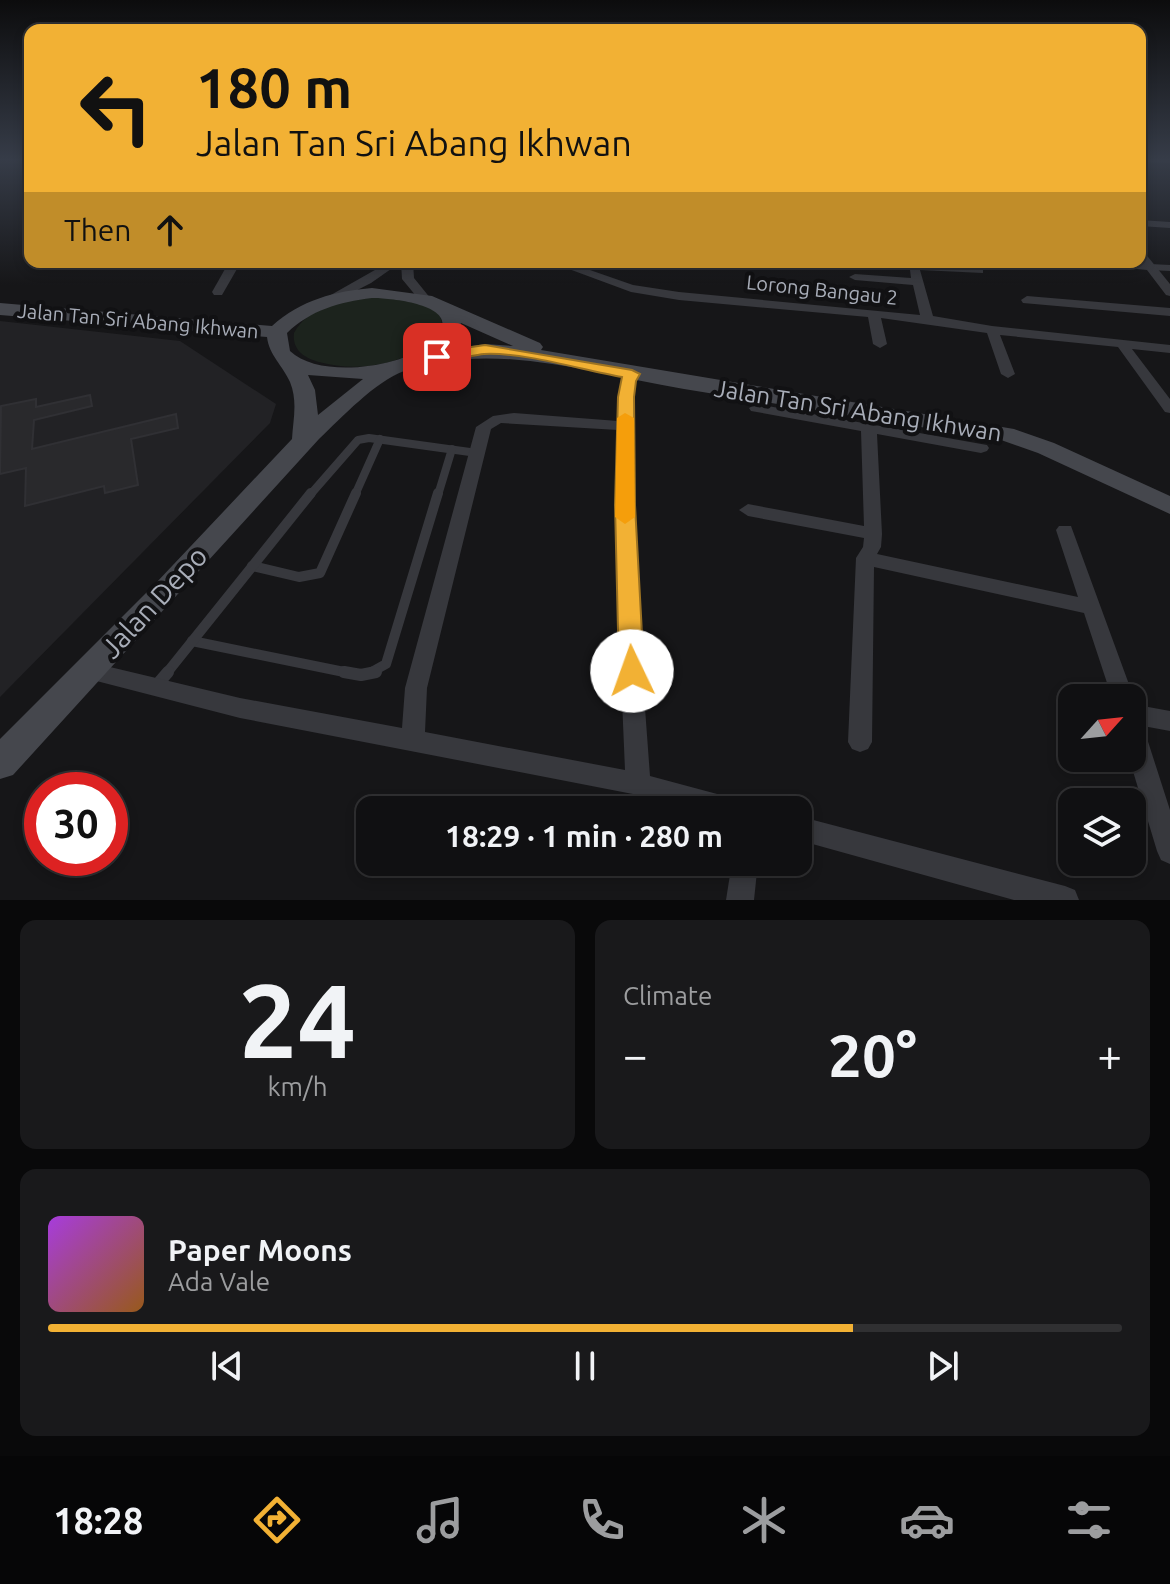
<!DOCTYPE html>
<html lang="en">
<head>
<meta charset="utf-8">
<style>
	body { margin:0; font-family:Ubuntu,sans-serif; background:#19191b; color:#f1f3f6; height:100vh; display:flex; flex-direction:column; font-size:30px; white-space:nowrap }
	* { box-sizing:border-box; margin:0 }
	p { font-size:26px; color:#9c9d9f }
	.icon { flex:none; width:44px; height:44px; fill:none; stroke:currentColor; stroke-width:2; stroke-linecap:round; stroke-linejoin:round }
	.map { position:relative; height:900px; overflow:hidden }
	.sheet { display:flex; flex-direction:column; gap:20px; padding:20px; background:#09090a; flex:1 }
	.sheet>* { flex:none }
	.hud { position:absolute; left:24px; top:24px; width:1122px; height:244px; border-radius:16px; box-shadow:0 4px 12px #0003,0 0 0 2px #303032; background:#f2b134; color:#111; overflow:hidden }
	.needle { width:52px; rotate:63deg }
	.buttons { position:absolute; left:1058px; top:684px; display:grid; gap:16px }
	.buttons a { display:grid; place-items:center; width:88px; height:88px; border-radius:16px; background:#101012; box-shadow:0 4px 12px #0003,0 0 0 2px #303032; font-size:40px }
	.speed { position:absolute; left:24px; top:772px; display:flex; gap:16px; font-size:40px; font-weight:700; text-align:center }
	.speed>* { display:grid; place-content:center; width:104px; height:104px; border-radius:50%; background:#101012; box-shadow:0 4px 12px #0003,0 0 0 2px #303032; line-height:1 }
	.speed .limit { border:12px solid #d22; background:#fff; color:#111 }
	.pin { position:absolute; display:grid; place-items:center; width:68px; height:68px; color:#fff; margin:-34px; border-radius:16px; box-shadow:0 4px 12px #0006 }
	.me { position:absolute; width:88px; margin:-44px; rotate:357deg; stroke-linejoin:round; filter:drop-shadow(0 0 6px #0008) }
	.turn { display:flex; align-items:center; gap:28px; height:168px; padding:0 40px; font-size:36px }
	.turn .icon { width:104px; height:104px; stroke-width:2.5 }
	.turn b { display:block; font-size:56px; line-height:68px }
	.then { display:flex; align-items:center; height:76px; padding:0 40px; background:#0003; gap:16px; font-size:30px }
	.big { font-size:60px; font-weight:600; line-height:1.1 }
	.sheet .card { flex:1; display:flex; flex-direction:column; justify-content:center; gap:12px; min-width:0; padding:0 28px; border-radius:16px; background:#19191b }
	.sheet .dial { align-items:center; gap:0 }
	.dial b { font-size:104px; line-height:1 }
	.song { display:flex; align-items:center; gap:24px }
	.cover { width:96px; height:96px; border-radius:12px; background:linear-gradient(135deg,hsl(280 70% 55%),hsl(30 70% 35%)) }
	.played { height:8px; border-radius:4px; background:linear-gradient(90deg,#f2b134 75%,#303032 75%) }
	.keys { display:flex; justify-content:space-around; direction:ltr }
	.heat { display:flex; justify-content:space-between; align-items:center; font-size:44px; direction:ltr }
	.sheet .tiles { flex:1; display:grid; gap:20px; grid-template-columns:1fr 1fr }
	.card:last-child { grid-column:span 2 }
	.trip { position:absolute; left:356px; top:796px; width:456px; height:80px; border-radius:16px; background:#101012; box-shadow:0 4px 12px #0003,0 0 0 2px #303032; font-weight:600; line-height:80px; text-align:center }
	.tabs { display:flex; height:128px; justify-content:space-around; align-items:center; background:#060607; color:#9c9d9f }
	.tabs .icon { width:56px; height:56px }
	.tabs .on { color:#f2b134 }
	.tabs b { font-size:36px; color:#f1f3f6 }
	.map>svg:first-child { display:block }
	.built { fill:#222225 }
	.green { fill:#1c231d }
	.building { fill:#29292c; stroke:#303034; stroke-width:2 }
	.lines { fill:none; stroke-linecap:round; stroke-linejoin:round }
	.lane-far3 { stroke:#37383d; stroke-width:6 }
	.lane-far2 { stroke:#37383d; stroke-width:8 }
	.lane-far1 { stroke:#37383d; stroke-width:10 }
	.lane { stroke:#37383d; stroke-width:12 }
	.street { fill:#37383d; fill-rule:evenodd }
	.secondary { fill:#45474d; fill-rule:evenodd }
	.route { fill:#f2b134; stroke:#9d7322; stroke-width:2 }
	.slow { fill:#f59e0b }
	.labels { text-anchor:middle; stroke-width:8; stroke-linejoin:round; paint-order:stroke }
	.far-street-label { font-size:20px; fill:#a8adb8; stroke:#111113 }
	.street-label { font-size:24px; fill:#a8adb8; stroke:#111113 }
	.near-street-label { font-size:28px; fill:#a8adb8; stroke:#111113 }
</style>
</head>
<body>
<div class="map">
<svg width="1170" height="900" viewBox="0 0 1170 900">
	<rect width="100%" height="100%" fill="#161618"/>
	<!-- built -->
	<path class="built" d="M 0,321 L 180,341 L 276,404 L 270,423 L 0,697 Z"/>
	<!-- green -->
	<path class="green" d="M 371,297 C 514,298 410,388 319,362 C 304,358 292,350 294,333 C 308,306 344,302 371,297 Z"/>
	<!-- building -->
	<path class="building" d="M 90,395 L 92,406 L 34,420 L 32,449 L 176,414 L 178,428 L 131,439 L 138,485 L 105,493 L 104,486 L 25,506 L 26,468 L 0,474 L 1,406 L 36,399 L 36,407 Z"/>
	<g class="lines">
		<!-- lane-far3 -->
		<path class="lane-far3" d="M 1150,267 L 1170,268"/>
		<!-- lane-far2 -->
		<g class="lane-far2">
			<path d="M 310,495 L 358,440 L 369,438 L 477,453"/>
			<path d="M 355,495 L 380,439"/>
			<path d="M 438,495 L 452,449"/>
		</g>
		<!-- lane-far1 -->
		<g class="lane-far1">
			<path d="M 252,566 L 299,577 L 320,573 L 356,493"/>
			<path d="M 192,641 L 354,674"/>
			<path d="M 166,674 L 311,493"/>
			<path d="M 368,674 L 386,664 L 438,493"/>
		</g>
		<!-- lane -->
		<g class="lane">
			<path d="M 344,672 L 361,675 L 376,672"/>
			<path d="M 156,686 L 168,672"/>
		</g>
		<!-- street -->
		<g class="street">
			<path d="M 1140,159 L 1170,159 L 1170,163 L 1140,162 Z"/>
			<path d="M 30,180 L 30,188 L 26,185 Z"/>
			<path d="M 1140,220 L 1170,222 L 1170,228 L 1140,226 Z"/>
			<path d="M 1140,251 L 1144,252 L 1170,284 L 1170,296 L 1166,295 L 1147,270 L 1098,265 L 1092,262 L 1141,263 Z"/>
			<path d="M 229,262 L 241,262 L 222,295 L 214,295 L 212,292 Z"/>
			<path d="M 343,262 L 355,262 L 355,263 L 349,266 Z"/>
			<path d="M 389,262 L 413,262 L 414,278 L 431,299 L 429,302 L 421,302 L 402,279 L 401,262 L 371,283 L 332,303 L 328,304 L 322,300 Z"/>
			<path d="M 550,262 L 567,262 L 633,285 L 679,292 L 920,315 L 913,285 L 855,280 L 849,277 L 855,274 L 911,278 L 910,270 L 861,266 L 856,262 L 979,268 L 983,269 L 983,273 L 920,270 L 933,316 L 992,326 L 1170,345 L 1170,353 L 1132,349 L 1170,399 L 1170,413 L 1165,412 L 1118,347 L 1000,335 L 1015,374 L 1008,378 L 1001,374 L 987,333 L 881,318 L 887,344 L 880,348 L 873,344 L 868,317 L 679,300 L 631,292 Z"/>
			<path d="M 1027,296 L 1170,308 L 1170,316 L 1023,303 L 1021,300 Z"/>
			<path d="M 632,370 L 639,374 L 635,381 L 633,397 L 634,558 L 650,776 L 732,798 L 741,802 L 745,810 L 690,810 L 638,795 L 240,718 L 81,677 L 78,671 L 81,665 L 89,662 L 240,698 L 402,728 L 405,688 L 476,427 L 493,416 L 514,413 L 618,421 L 621,381 L 627,371 ZM 501,423 L 618,430 L 616,558 L 625,770 L 425,732 L 427,688 L 491,429 Z"/>
			<path d="M 756,404 L 987,445 L 989,448 L 987,451 L 981,453 L 877,434 L 882,534 L 881,547 L 877,554 L 1078,597 L 1056,530 L 1059,526 L 1071,526 L 1134,698 L 1132,703 L 1132,698 L 1112,698 L 1084,613 L 874,567 L 872,742 L 868,749 L 860,752 L 852,749 L 848,742 L 856,558 L 863,547 L 864,538 L 748,516 L 739,510 L 748,504 L 864,526 L 861,431 L 751,411 L 749,408 Z"/>
			<path d="M 1132,704 L 1170,711 L 1170,731 L 1143,726 L 1170,810 L 1170,864 L 1161,860 L 1157,851 L 1129,758 L 1132,758 Z"/>
			<path d="M 798,816 L 1065,886 L 1075,890 L 1079,900 L 1014,900 L 798,840 Z"/>
			<path d="M 732,862 L 758,862 L 754,900 L 726,900 Z"/>
		</g>
		<!-- secondary -->
		<path class="secondary" d="M 372,288 L 432,296 L 540,343 L 543,347 L 541,350 L 1014,429 L 1054,443 L 1170,496 L 1170,514 L 1038,453 L 1001,440 C 896,423 790,406 684,389 C 592,374 496,340 404,371 C 376,381 341,418 319,439 L 13,775 L 0,779 L 0,739 L 156,583 L 292,439 C 293,420 298,402 290,382 C 283,366 269,355 267,337 L 0,315 L 0,303 L 272,326 C 301,300 335,291 372,288 ZM 372,298 C 395,298 474,307 429,344 C 400,368 319,379 290,351 L 287,333 C 311,310 339,302 372,298 ZM 461,323 L 513,346 L 485,344 L 446,350 L 457,337 ZM 308,375 L 363,379 L 318,415 L 315,390 Z"/>
	</g>
	<!-- sky -->
	<linearGradient id="sky" x2="0" y2="1"><stop stop-color="#0c0c0d"/><stop offset="0.56" stop-color="#363c48"/><stop offset="1" stop-color="#363c48" stop-opacity="0"/></linearGradient>
	<rect width="1170" height="285" fill="url(#sky)"/>
	<!-- route -->
	<path class="route" d="M 485,345 L 632,370 L 640,374 L 636,381 L 634,397 L 635,505 L 644,671 L 640,678 L 632,681 L 623,678 L 619,671 L 615,505 L 618,397 L 622,377 C 582,370 524,352 484,354 C 469,355 442,367 430,357 L 437,352 Z"/>
	<!-- slow -->
	<path class="slow" d="M 625,413 L 634,418 L 635,517 L 625,524 L 615,517 L 617,418 Z"/>
	<g class="labels">
		<!-- far-street labels -->
		<g class="far-street-label">
			<text transform="translate(822 290) rotate(6)" y="7">Lorong Bangau 2</text>
			<text transform="translate(138 321) rotate(5)" y="7">Jalan Tan Sri Abang Ikhwan</text>
		</g>
		<!-- street labels -->
		<g class="street-label">
			<text transform="translate(858 411) rotate(9)" y="8">Jalan Tan Sri Abang Ikhwan</text>
		</g>
		<!-- near-street labels -->
		<g class="near-street-label">
			<text transform="translate(154 602) rotate(-47)" y="10">Jalan Depo</text>
		</g>
	</g>
</svg>
<div class="buttons">
<a><svg class="needle" viewBox="-14 -14 28 28"><path d="M0-13l5 13h-10z" fill="#e53935"/><path d="M0 13l5-13h-10z" fill="#9c9d9f"/></svg></a>
<a><svg class="icon" aria-label="layers" viewBox="0 0 24 24"><path d="M12 4l9 5-9 5-9-5zM3 14l9 5 9-5"/></svg></a>
</div>
<div class="speed"><div class="limit">30</div></div>
<div class="pin" style="left:437px;top:357px;background:#d93025"><svg class="icon" aria-label="arrive" viewBox="0 0 24 24"><path d="M6 21V4h12l-3 4 3 4H6"/></svg></div>
<svg class="me" style="left:632px;top:671px" viewBox="-20 -20 40 40"><circle r="19" fill="#fff"/><path d="M0-13L10 11 0 6-10 11z" fill="#f2b134"/></svg>
<div class="trip">18:29 · 1 min · 280 m</div>
<div class="hud">
<div class="turn"><svg class="icon" aria-label="left" viewBox="0 0 24 24"><path d="M17 20v-9H6M10 6l-5 5 5 5"/></svg><div><b>180 m</b>Jalan Tan Sri Abang Ikhwan</div></div>
<div class="then">Then<svg class="icon" aria-label="ahead" viewBox="0 0 24 24"><path d="M12 20V5M6 11l6-6 6 6"/></svg></div>
</div>
</div>
<section class="sheet">
<div class="tiles">
<div class="card dial"><b>24</b><p>km/h</p></div>
<div class="card"><p>Climate</p>
<div class="heat"><a>−</a><b class="big">20°</b><a>+</a></div>
</div>
<div class="card">
<div class="song"><i class="cover"></i><div><b>Paper Moons</b><p>Ada Vale</p></div></div>
<div class="played"></div>
<div class="keys"><svg class="icon" aria-label="previous" viewBox="0 0 24 24"><path d="M18 5L8 12l10 7zM5 5v14"/></svg><svg class="icon" aria-label="pause" viewBox="0 0 24 24"><path d="M8 5v14M16 5v14"/></svg><svg class="icon" aria-label="next" viewBox="0 0 24 24"><path d="M6 5l10 7-10 7zM19 5v14"/></svg></div>
</div>
</div>
</section>
<nav class="tabs">
<b>18:28</b>
<svg class="icon on" aria-label="directions" viewBox="0 0 24 24"><path d="M12 3l9 9-9 9-9-9zM9 14v-3h6M13 9l2 2-2 2"/></svg>
<svg class="icon" aria-label="music" viewBox="0 0 24 24"><path d="M9 18V5l10-2v13"/><circle cx="6" cy="18" r="3"/><circle cx="16" cy="16" r="3"/></svg>
<svg class="icon" aria-label="phone" viewBox="0 0 24 24"><path d="M5 4h4l2 5-3 2q2 4 5 5l2-3 5 2v4C11 20 4 13 5 4z"/></svg>
<svg class="icon" aria-label="climate" viewBox="0 0 24 24"><path d="M12 3v18M4 7l16 10M4 17L20 7"/></svg>
<svg class="icon" aria-label="car" viewBox="0 0 24 24"><path d="M5 17H2v-5l4-1 3-4h7l3 4 3 1v5h-3M9 17h6M6 11h13"/><circle cx="7" cy="17" r="2"/><circle cx="17" cy="17" r="2"/></svg>
<svg class="icon" aria-label="filters" viewBox="0 0 24 24"><path d="M4 7h16M4 17h16"/><circle cx="9" cy="7" r="2"/><circle cx="15" cy="17" r="2"/></svg>
</nav>
</body>
</html>
